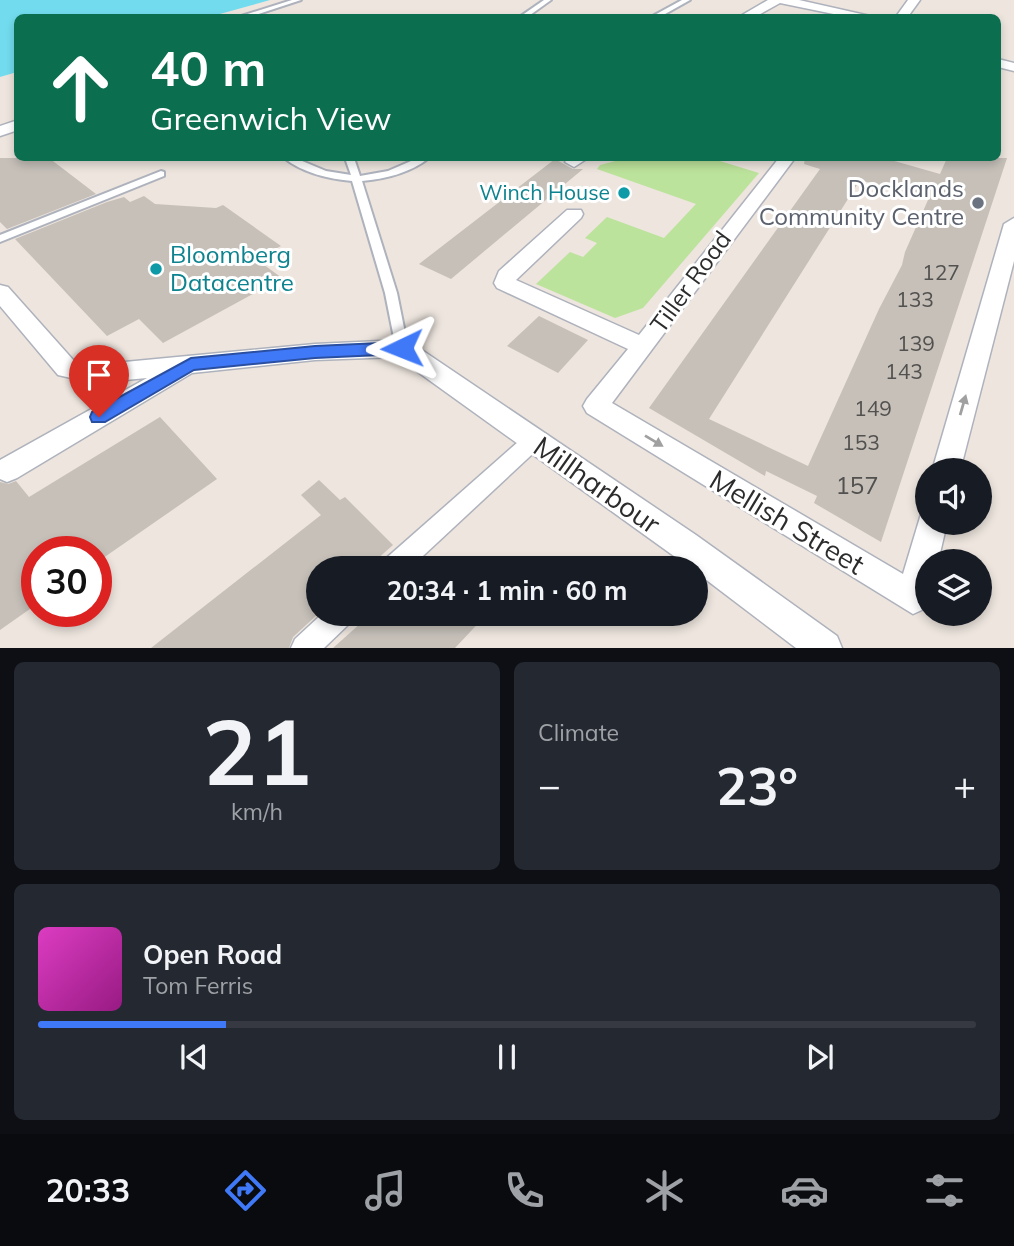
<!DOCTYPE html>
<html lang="en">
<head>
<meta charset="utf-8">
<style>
	body { margin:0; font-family:Mulish,sans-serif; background:#242831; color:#f1f3f6; height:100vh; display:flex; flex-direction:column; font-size:26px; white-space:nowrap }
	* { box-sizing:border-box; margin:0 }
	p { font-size:23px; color:#9ea1a6 }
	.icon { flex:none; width:38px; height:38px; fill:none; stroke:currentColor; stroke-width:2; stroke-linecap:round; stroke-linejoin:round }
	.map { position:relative; height:648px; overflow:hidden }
	.side { display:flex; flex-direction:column; gap:14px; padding:14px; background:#0d0f14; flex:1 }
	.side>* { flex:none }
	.banner { position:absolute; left:14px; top:14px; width:987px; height:147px; border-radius:10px; box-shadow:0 4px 10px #0003; background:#0b6e4f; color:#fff; overflow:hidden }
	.controls { position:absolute; left:915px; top:458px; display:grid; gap:14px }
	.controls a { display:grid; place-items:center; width:77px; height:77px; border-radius:50%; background:#171b24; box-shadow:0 4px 10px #0003; font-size:35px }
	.speed { position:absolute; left:21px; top:536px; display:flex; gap:14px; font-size:35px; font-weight:700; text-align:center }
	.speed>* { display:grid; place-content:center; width:91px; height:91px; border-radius:50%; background:#171b24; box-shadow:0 4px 10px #0003; line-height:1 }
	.speed .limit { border:10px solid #d22; background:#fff; color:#111 }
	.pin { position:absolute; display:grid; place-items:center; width:60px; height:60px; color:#fff; margin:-72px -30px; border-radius:50% 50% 50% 0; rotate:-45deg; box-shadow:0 0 7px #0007 }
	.pin .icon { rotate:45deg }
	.me { position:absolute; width:77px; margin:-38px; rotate:268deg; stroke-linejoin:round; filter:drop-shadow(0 0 5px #0008) }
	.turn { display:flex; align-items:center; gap:24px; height:147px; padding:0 21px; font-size:32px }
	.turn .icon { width:91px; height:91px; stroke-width:2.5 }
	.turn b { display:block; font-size:49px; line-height:60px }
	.big { font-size:52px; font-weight:700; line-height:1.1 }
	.side .card { flex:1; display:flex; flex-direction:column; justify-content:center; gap:10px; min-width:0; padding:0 24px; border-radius:10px; background:#242831 }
	.side .dial { align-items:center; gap:0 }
	.dial b { font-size:91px; line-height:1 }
	.song { display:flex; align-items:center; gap:21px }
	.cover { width:84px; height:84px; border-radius:10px; background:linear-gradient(135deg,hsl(310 70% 55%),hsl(310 70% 35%)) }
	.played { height:7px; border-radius:4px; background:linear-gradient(90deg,#4079f8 20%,#363941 20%) }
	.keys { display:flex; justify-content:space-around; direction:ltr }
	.heat { display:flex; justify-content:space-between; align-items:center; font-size:38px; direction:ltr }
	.side .tiles { flex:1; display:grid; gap:14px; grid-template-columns:1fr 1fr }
	.card:last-child { grid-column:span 2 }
	.trip { position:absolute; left:306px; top:556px; width:402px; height:70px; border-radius:35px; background:#171b24; box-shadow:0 4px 10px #0003; font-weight:700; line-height:70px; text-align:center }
	.tab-bar { display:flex; height:112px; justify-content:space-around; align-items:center; background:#090b0e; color:#9ea1a6 }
	.tab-bar .icon { width:49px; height:49px }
	.tab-bar .current { color:#4079f8 }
	.tab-bar b { font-size:32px; color:#f1f3f6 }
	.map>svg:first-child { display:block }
	.green { fill:#bce39b }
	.water { fill:#72dcee }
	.building { fill:#c6c0b9; fill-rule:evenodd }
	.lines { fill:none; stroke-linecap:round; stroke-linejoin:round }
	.service-casing { stroke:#aeb2bc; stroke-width:4 }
	.pedestrian-casing { stroke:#aeb2bc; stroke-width:3 }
	.minor-casing { stroke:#aeb2bc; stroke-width:3 }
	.service { fill:#fff; fill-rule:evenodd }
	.pedestrian { fill:#fff; fill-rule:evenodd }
	.minor { fill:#fff; fill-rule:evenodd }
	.oneway { fill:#a0a0a0 }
	.route { fill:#4079f8; stroke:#2a4fa1; stroke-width:2 }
	.culture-dot { fill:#0f9aa8; stroke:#fff; stroke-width:2.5 }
	.worship-dot { fill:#6b7280; stroke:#fff; stroke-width:2.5 }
	.labels { text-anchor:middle; stroke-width:6; stroke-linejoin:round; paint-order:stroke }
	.far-culture-label { font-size:21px; fill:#0d838f; stroke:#fff; text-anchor:end }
	.number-label { font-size:21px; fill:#52514f }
	.worship-label { font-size:24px; fill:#5b616d; stroke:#fff; text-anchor:end }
	.culture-label { font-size:24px; fill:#0d838f; stroke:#fff; text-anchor:start }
	.street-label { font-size:24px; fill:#2c2c2c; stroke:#fff }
	.near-number-label { font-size:24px; fill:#52514f }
	.near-street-label { font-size:28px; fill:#2c2c2c; stroke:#fff }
</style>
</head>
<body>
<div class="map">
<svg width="1014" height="648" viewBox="0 0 1014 648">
	<rect width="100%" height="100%" fill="#ede5de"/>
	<!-- green -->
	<path class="green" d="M 627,158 L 710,158 L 759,173 L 643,308 L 615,318 L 536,284 L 570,252 L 583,257 L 597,243 L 585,238 L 607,217 L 664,238 L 696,204 L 597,169 L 600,165 Z"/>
	<!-- water -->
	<path class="water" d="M 0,0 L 270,0 L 209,17 L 18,18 L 17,72 L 0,77 Z"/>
	<!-- building -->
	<g class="building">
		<path d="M 0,158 L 49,158 L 96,194 L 7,229 L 0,222 Z"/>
		<path d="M 805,158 L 884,158 L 940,174 L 947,158 L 1007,158 L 881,542 L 814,503 L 817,496 L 766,471 L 765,476 L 649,408 L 820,169 L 804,164 ZM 860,180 L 928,200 L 905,252 L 902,265 L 879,309 L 808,466 L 709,419 Z"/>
		<path d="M 555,159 L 573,169 L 583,169 L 451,279 L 419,264 Z"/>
		<path d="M 144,196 L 155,204 L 216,208 L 223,205 L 281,246 L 256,259 L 282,278 L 163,343 L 139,319 L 107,336 L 15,239 L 107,202 L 124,197 L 130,202 Z"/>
		<path d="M 539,316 L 588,340 L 558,373 L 507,346 Z"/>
		<path d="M 160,417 L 217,479 L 96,563 L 96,551 L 37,551 L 37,604 L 0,630 L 0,482 L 8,484 L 16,481 L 29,497 Z"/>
		<path d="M 319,480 L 340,500 L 345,497 L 393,545 L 366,569 L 318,569 L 318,614 L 293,637 L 289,648 L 151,648 L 321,515 L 301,495 Z"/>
		<path d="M 371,614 L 487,614 L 455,648 L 333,648 Z"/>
	</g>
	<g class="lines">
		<!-- service casing -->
		<g class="service-casing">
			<g id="service">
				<path d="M 292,0 L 301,0 L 246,18 L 235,18 Z"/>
				<path d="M 544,0 L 551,0 L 526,18 L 518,18 Z"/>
				<path d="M 682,0 L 690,0 L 658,18 L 649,18 Z"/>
				<path d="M 284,158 L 295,158 L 326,171 L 351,175 L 345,158 L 354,158 L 360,176 L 388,171 L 418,158 L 429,158 C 410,173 385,179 362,181 L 397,293 L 408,348 L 406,351 L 398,351 L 396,348 L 385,293 L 352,181 C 329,179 303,173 284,158 Z"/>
				<path d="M 161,171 L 164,172 L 164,176 L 0,242 L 0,235 Z"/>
			</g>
		</g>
		<!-- pedestrian casing -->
		<g class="pedestrian-casing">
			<g id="pedestrian">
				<path d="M 533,433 L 540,435 L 543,441 L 540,447 L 409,569 L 380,569 L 383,561 L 526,435 Z"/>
				<path d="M 322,614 L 354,614 L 350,623 L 324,648 L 291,648 L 295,639 Z"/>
			</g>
		</g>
		<!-- minor casing -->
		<g class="minor-casing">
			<g id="minor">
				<path d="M 768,0 L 799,0 L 879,18 L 853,18 L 780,3 L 753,18 L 737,18 Z"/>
				<path d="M 908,0 L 920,0 L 907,18 L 895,18 Z"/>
				<path d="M 998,59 L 1014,63 L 1014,71 L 998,67 Z"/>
				<path d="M 18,120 L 18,130 L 0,136 L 0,126 Z"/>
				<path d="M 569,158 L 588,158 L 574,167 L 565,162 Z"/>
				<path d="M 779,158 L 795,158 L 612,403 L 903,574 L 921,514 L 928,511 L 928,523 L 947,523 L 938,562 L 928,562 L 928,602 L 924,609 L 913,614 L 587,413 L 583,406 L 587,399 L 628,349 L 497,288 L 494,283 L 499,271 L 567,210 L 581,210 L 583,214 L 581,218 L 516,280 L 639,335 Z"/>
				<path d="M 1014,218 L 1014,261 L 960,471 L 932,471 L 1004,224 Z"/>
				<path d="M 0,285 L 8,287 L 75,362 L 93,365 L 315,344 L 402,340 L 410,342 L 696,535 L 837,636 L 842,648 L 796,648 L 696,572 L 696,569 L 692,569 L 397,357 L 315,360 L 192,373 L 17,478 L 7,482 L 0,479 L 0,460 L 147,378 L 93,383 L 58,375 L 0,306 Z"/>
			</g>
		</g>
		<!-- service -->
		<use href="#service" class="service"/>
		<!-- pedestrian -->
		<use href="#pedestrian" class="pedestrian"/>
		<!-- minor -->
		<use href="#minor" class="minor"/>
	</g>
	<!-- one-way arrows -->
	<defs><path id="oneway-solid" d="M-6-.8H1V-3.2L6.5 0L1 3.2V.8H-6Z" transform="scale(1.75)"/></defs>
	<g class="oneway">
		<use href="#oneway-solid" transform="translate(963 405) rotate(-74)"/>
		<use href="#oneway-solid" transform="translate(654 441) rotate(31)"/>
	</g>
	<!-- route -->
	<path class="route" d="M 402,342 L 410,348 L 402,354 L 315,358 L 194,370 L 105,422 L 92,422 L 90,417 L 92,412 L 191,358 L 315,346 Z"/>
	<!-- markers -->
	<g class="culture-dot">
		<circle cx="624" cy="193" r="7"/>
		<circle cx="156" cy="269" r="7"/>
	</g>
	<circle class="worship-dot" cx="978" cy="203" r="7"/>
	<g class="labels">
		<!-- far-culture labels -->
		<g class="far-culture-label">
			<text x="610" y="200">Winch House</text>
		</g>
		<!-- number labels -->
		<g class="number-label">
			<text x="941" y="280">127</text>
			<text x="915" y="307">133</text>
			<text x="916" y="351">139</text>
			<text x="904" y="379">143</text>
			<text x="873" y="416">149</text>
			<text x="861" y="450">153</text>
		</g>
		<!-- worship labels -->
		<g class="worship-label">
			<text x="964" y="197">Docklands<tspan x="964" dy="28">Community Centre</tspan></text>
		</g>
		<!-- culture labels -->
		<g class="culture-label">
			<text x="170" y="263">Bloomberg<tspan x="170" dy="28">Datacentre</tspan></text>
		</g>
		<!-- street labels -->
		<g class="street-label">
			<text transform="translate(691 282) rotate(-54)" y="8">Tiller Road</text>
		</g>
		<!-- near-number labels -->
		<g class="near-number-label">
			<text x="857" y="494">157</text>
		</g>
		<!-- near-street labels -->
		<g class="near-street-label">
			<text transform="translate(597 485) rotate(35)" y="10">Millharbour</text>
			<text transform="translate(787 522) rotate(31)" y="10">Mellish Street</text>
		</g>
	</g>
</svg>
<div class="controls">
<a><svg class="icon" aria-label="sound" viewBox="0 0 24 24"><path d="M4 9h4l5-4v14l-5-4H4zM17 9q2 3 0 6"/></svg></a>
<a><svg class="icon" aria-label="layers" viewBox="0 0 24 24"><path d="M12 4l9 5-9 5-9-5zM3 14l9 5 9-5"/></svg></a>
</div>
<div class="speed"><div class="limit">30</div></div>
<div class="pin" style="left:99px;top:417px;background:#d93025"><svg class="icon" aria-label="arrive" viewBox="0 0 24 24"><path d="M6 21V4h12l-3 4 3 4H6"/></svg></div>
<svg class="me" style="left:402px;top:348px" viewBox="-20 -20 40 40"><path d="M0-17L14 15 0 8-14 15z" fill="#4079f8" stroke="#fff" stroke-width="4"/></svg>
<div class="trip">20:34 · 1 min · 60 m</div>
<div class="banner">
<div class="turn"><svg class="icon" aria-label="ahead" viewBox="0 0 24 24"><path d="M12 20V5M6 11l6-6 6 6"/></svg><div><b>40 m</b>Greenwich View</div></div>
</div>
</div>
<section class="side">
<div class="tiles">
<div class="card dial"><b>21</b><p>km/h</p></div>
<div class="card"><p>Climate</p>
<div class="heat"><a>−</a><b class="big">23°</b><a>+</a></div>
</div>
<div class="card">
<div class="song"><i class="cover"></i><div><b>Open Road</b><p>Tom Ferris</p></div></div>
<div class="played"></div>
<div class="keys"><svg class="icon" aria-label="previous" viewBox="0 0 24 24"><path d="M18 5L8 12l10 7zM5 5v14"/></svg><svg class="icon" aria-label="pause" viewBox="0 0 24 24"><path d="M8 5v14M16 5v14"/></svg><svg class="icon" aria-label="next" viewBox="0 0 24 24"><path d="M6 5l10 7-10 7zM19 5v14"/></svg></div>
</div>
</div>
</section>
<nav class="tab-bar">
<b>20:33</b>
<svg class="icon current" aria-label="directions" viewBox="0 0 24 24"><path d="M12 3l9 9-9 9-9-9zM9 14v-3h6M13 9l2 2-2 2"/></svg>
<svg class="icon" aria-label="music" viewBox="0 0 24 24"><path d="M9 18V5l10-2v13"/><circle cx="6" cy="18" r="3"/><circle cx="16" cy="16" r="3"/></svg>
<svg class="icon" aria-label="phone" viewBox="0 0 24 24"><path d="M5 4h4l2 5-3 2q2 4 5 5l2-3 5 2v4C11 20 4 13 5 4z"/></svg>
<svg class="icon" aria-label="climate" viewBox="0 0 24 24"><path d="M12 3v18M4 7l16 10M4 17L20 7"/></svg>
<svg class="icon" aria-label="car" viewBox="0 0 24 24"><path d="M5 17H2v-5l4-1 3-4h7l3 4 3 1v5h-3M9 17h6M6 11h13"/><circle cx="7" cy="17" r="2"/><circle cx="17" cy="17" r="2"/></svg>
<svg class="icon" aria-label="filters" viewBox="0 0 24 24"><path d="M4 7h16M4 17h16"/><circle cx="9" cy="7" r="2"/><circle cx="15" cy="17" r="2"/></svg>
</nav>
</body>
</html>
